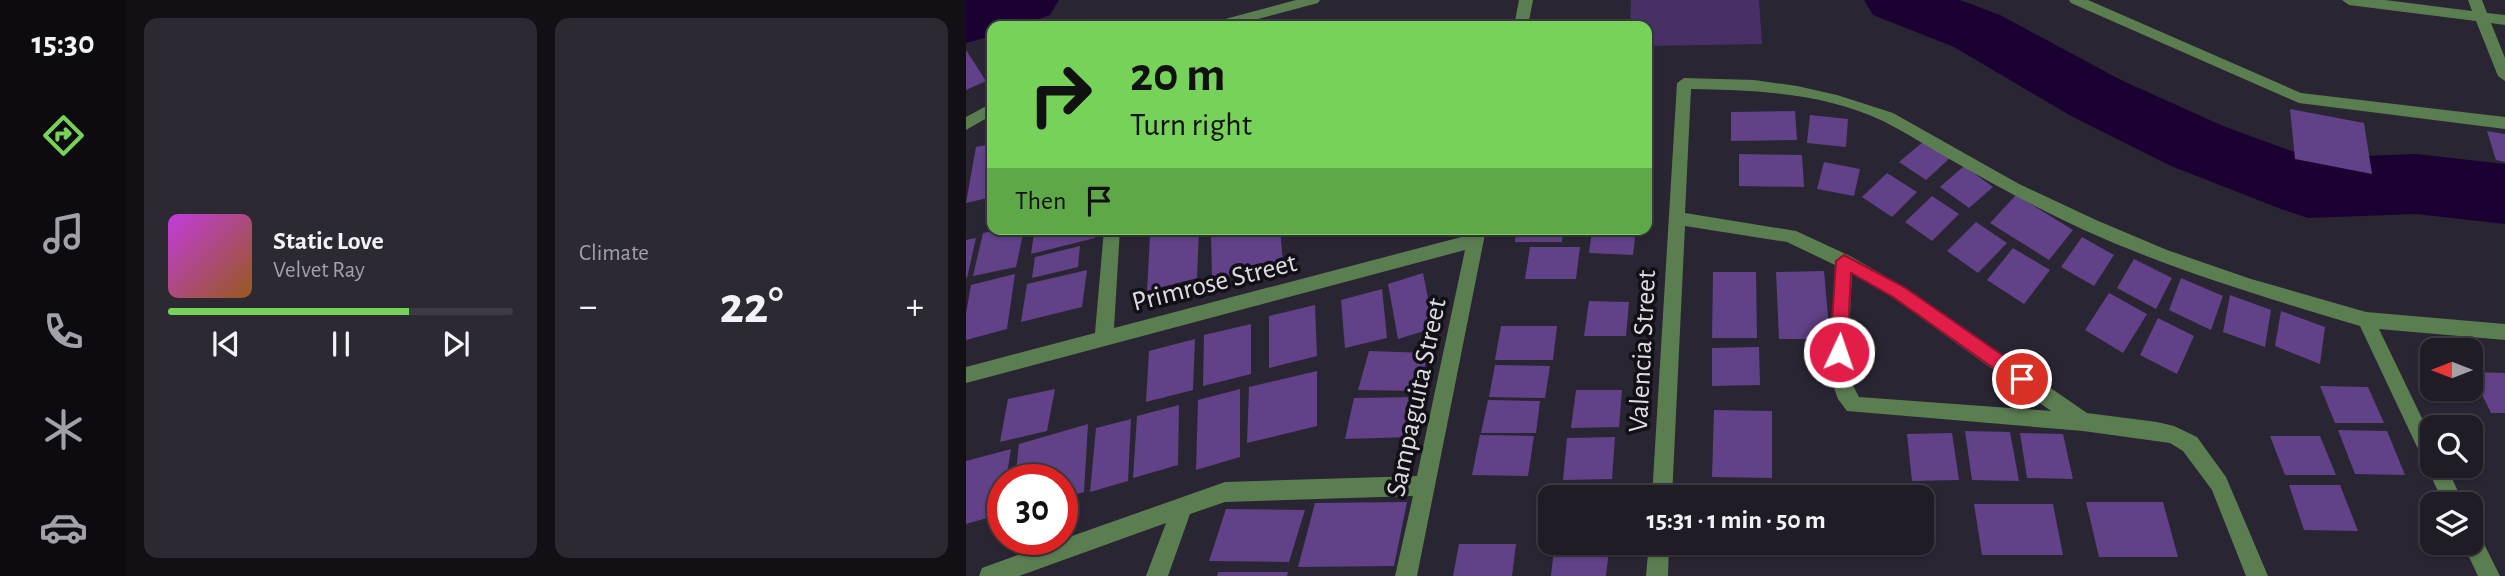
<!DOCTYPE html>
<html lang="en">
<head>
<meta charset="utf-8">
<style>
	body { margin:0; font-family:"Alegreya Sans",sans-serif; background:#2d2932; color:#f1f3f6; height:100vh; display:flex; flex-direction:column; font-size:26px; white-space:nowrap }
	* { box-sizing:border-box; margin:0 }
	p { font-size:23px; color:#a2a1a7 }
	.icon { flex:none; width:38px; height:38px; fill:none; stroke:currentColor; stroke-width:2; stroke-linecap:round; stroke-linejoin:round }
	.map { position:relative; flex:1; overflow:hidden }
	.panel { display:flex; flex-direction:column; gap:18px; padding:18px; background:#120f15; width:840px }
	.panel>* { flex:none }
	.banner { position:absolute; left:21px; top:21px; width:665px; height:214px; border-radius:14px; box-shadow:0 2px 5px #0004,0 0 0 2px #3d3a43; background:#77d259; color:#111; overflow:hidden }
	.needle { width:46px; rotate:270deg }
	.tools { position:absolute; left:1454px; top:338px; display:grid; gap:14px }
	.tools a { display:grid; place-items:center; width:63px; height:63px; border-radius:14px; background:#201c26; box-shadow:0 2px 5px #0004,0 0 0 2px #3d3a43; font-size:35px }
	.speed { position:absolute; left:21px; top:464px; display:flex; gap:14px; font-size:35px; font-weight:700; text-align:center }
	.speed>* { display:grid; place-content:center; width:91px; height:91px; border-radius:50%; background:#201c26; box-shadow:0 2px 5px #0004,0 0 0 2px #3d3a43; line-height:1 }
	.speed .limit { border:10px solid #d22; background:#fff; color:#111 }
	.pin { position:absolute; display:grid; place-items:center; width:60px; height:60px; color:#fff; margin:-30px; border:4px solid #fff; border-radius:50%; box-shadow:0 2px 7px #0007 }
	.me { position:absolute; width:77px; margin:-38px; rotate:3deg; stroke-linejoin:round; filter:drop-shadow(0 0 5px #0008) }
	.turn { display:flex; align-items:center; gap:24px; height:147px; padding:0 28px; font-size:32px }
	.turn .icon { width:91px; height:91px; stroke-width:2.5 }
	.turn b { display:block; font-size:49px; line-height:60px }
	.then { display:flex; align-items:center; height:66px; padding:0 28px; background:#0003; gap:14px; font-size:26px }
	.big { font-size:52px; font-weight:700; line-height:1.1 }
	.panel .tile { flex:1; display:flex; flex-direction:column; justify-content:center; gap:10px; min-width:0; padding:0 24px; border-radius:14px; background:#2d2932 }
	.song { display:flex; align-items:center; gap:21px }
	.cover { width:84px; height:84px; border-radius:10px; background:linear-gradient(135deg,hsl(290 70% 55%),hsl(30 70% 35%)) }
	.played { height:7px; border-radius:4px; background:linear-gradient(90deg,#77d259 70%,#3d3a43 70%) }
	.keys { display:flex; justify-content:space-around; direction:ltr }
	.heat { display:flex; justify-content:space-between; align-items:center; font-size:38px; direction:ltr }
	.panel .tiles { flex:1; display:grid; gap:18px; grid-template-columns:repeat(2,1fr) }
	.trip { position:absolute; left:572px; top:485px; width:396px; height:70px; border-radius:14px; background:#201c26; box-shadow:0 2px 5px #0004,0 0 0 2px #3d3a43; font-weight:700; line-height:70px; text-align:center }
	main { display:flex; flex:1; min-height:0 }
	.tab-bar { display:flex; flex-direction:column; width:126px; justify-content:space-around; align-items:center; background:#0d0b0f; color:#a2a1a7 }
	.tab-bar .icon { width:49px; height:49px }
	.tab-bar .active { color:#77d259 }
	.tab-bar b { font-size:32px; color:#f1f3f6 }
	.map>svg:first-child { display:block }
	.green { fill:#482f65 }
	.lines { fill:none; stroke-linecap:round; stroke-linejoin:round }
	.river { fill:#1b0132; fill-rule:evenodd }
	.building { fill:#614187 }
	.minor { fill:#5b7e51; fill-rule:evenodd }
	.route { fill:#e11d48; stroke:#92132f; stroke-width:2 }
	.labels { text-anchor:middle; stroke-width:7; stroke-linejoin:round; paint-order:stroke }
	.street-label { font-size:28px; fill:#dedbe4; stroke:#121015 }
</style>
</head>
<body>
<main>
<nav class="tab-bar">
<b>15:30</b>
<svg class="icon active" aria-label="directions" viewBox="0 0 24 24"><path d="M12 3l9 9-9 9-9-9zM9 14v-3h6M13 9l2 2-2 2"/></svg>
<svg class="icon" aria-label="music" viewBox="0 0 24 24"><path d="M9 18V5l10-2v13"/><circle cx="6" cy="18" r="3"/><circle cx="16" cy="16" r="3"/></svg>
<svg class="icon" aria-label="phone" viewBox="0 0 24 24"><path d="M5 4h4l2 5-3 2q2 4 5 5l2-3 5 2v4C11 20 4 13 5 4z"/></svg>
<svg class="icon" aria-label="climate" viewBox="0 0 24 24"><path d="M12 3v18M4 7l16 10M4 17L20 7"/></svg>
<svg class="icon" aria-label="car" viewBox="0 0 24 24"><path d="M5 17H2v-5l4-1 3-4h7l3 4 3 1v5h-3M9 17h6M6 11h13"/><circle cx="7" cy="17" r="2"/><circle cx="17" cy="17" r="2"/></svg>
</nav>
<section class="panel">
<div class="tiles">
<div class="tile">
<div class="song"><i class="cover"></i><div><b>Static Love</b><p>Velvet Ray</p></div></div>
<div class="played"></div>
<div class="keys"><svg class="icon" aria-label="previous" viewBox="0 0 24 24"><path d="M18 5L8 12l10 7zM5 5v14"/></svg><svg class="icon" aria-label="pause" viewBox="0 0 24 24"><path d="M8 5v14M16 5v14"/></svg><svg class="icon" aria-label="next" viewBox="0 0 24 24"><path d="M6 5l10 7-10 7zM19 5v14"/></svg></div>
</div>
<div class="tile"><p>Climate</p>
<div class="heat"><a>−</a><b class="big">22°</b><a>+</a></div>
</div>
</div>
</section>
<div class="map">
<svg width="1539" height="576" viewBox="0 0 1539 576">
	<rect width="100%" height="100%" fill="#2a2532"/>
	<!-- green -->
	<path class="green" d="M 665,0 L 793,0 L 796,44 L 681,46 L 681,26 L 664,26 Z"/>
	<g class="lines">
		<!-- river -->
		<g class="river">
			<path d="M 0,0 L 93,0 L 84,15 L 53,26 L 26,26 L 26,36 L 0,43 Z"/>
			<path d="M 898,0 L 994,0 L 1034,15 L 1155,80 L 1257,126 L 1345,158 L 1450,154 L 1539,164 L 1539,224 L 1450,214 L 1342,218 L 1315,209 L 1205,166 L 1105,116 L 988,47 L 907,15 Z"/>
		</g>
	</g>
	<!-- building -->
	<g class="building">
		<path d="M 0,50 L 20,81 L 0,90 Z"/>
		<path d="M 1324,109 L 1398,123 L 1406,174 L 1329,159 Z"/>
		<path d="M 829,111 L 831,140 L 765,141 L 765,112 Z"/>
		<path d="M 844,115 L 882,119 L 880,147 L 841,143 Z"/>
		<path d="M 1521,131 L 1539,134 L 1539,162 L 1530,160 Z"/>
		<path d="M 958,141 L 984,158 L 960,180 L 933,162 Z"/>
		<path d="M 26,144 L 26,197 L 0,203 L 10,147 Z"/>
		<path d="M 773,154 L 836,155 L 838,187 L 773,186 Z"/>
		<path d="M 858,162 L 894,169 L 888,196 L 851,189 Z"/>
		<path d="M 998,166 L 1027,187 L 1003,208 L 974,187 Z"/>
		<path d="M 921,173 L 951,192 L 926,217 L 896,197 Z"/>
		<path d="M 1050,195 L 1107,230 L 1083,260 L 1024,223 Z"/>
		<path d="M 966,196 L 993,214 L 966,241 L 939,222 Z"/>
		<path d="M 1010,222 L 1041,243 L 1012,273 L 981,251 Z"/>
		<path d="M 36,229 L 58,229 L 50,267 L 7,276 L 17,233 Z"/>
		<path d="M 85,229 L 130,229 L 129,238 L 65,254 L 68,233 Z"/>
		<path d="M 212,229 L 233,229 L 231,278 L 181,291 L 184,236 Z"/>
		<path d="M 245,229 L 314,229 L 317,262 L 246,281 Z"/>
		<path d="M 550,229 L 597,229 L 596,242 L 549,242 Z"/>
		<path d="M 626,229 L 670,229 L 667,255 L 623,253 Z"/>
		<path d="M 1116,237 L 1148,255 L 1128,286 L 1095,267 Z"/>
		<path d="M 10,238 L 1,278 L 0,278 L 0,240 Z"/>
		<path d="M 114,246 L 112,267 L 66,278 L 69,257 Z"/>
		<path d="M 564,247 L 614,247 L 610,279 L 559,279 Z"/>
		<path d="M 1047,248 L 1084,270 L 1058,304 L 1021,280 Z"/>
		<path d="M 1168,259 L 1206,278 L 1190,309 L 1151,288 Z"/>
		<path d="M 121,270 L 116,307 L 55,322 L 61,284 Z"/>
		<path d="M 858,271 L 864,339 L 813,339 L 810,272 Z"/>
		<path d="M 747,272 L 790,272 L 791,338 L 746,338 Z"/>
		<path d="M 457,273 L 468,328 L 432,339 L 422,284 Z"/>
		<path d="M 49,274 L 41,329 L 0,340 L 0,313 L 5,285 Z"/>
		<path d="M 1215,278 L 1257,296 L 1245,330 L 1203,310 Z"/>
		<path d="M 416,289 L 421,338 L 379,348 L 375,300 Z"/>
		<path d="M 1143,293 L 1181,314 L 1157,353 L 1119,330 Z"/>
		<path d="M 1264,295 L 1305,310 L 1299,347 L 1257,332 Z"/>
		<path d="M 623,301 L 663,302 L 660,336 L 618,336 Z"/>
		<path d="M 349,305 L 351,356 L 303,368 L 303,316 Z"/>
		<path d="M 1315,311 L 1359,327 L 1354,364 L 1309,346 Z"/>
		<path d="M 1192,318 L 1228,336 L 1211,374 L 1174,355 Z"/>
		<path d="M 285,324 L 285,374 L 237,386 L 238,335 Z"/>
		<path d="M 535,326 L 591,326 L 587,360 L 529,360 Z"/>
		<path d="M 229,339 L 227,390 L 180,402 L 183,351 Z"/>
		<path d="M 793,347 L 794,385 L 746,386 L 746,348 Z"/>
		<path d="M 403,351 L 462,353 L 453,391 L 392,390 Z"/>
		<path d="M 529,365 L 584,366 L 579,398 L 523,397 Z"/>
		<path d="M 351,371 L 351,426 L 281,443 L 283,387 Z"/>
		<path d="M 1505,372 L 1539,373 L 1539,413 L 1525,413 Z"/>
		<path d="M 1354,386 L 1402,387 L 1418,423 L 1369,423 Z"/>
		<path d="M 89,389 L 81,431 L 34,442 L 42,399 Z"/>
		<path d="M 274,389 L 274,457 L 230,470 L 232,400 Z"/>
		<path d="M 610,390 L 656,390 L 653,427 L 605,428 Z"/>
		<path d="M 453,397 L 445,437 L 379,439 L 388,398 Z"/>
		<path d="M 522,400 L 574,401 L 570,433 L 515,433 Z"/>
		<path d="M 213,405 L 212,465 L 167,478 L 171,416 Z"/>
		<path d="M 748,410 L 806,411 L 806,478 L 746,477 Z"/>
		<path d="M 165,419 L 162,481 L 124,492 L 130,428 Z"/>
		<path d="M 122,424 L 118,492 L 96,498 L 96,480 L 49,480 L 53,444 Z"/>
		<path d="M 1372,430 L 1421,431 L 1439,475 L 1389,474 Z"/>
		<path d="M 999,431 L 1044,432 L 1053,481 L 1006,480 Z"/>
		<path d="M 986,433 L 993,480 L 946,481 L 941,434 Z"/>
		<path d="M 1054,433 L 1097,434 L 1107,479 L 1061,478 Z"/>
		<path d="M 514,435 L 568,436 L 562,476 L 506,475 Z"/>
		<path d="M 1304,436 L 1354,436 L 1370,475 L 1319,475 Z"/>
		<path d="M 649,437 L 646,479 L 597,480 L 601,438 Z"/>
		<path d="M 45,449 L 40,480 L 37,480 L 35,514 L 0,524 L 0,461 Z"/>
		<path d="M 1323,485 L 1374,485 L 1392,531 L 1338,530 Z"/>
		<path d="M 441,502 L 428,566 L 332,567 L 349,503 Z"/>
		<path d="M 1120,502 L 1197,502 L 1212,557 L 1133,557 Z"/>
		<path d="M 1008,504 L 1087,504 L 1097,555 L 1016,555 Z"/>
		<path d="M 260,509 L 339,510 L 323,562 L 243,561 Z"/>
		<path d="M 493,544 L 550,544 L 546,576 L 487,576 Z"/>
		<path d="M 588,548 L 643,549 L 640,576 L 585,576 Z"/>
		<path d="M 252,572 L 322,572 L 321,576 L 251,576 Z"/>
	</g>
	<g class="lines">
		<!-- minor -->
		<g class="minor">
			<path d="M 330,0 L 354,0 L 352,3 L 266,26 L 242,26 L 244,23 Z"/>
			<path d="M 553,0 L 567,0 L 562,26 L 548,26 Z"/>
			<path d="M 1103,0 L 1122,0 L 1335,93 L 1539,117 L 1539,129 L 1333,103 L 1105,3 Z"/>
			<path d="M 1376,0 L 1419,0 L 1506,11 L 1502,0 L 1516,0 L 1521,13 L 1539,15 L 1539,25 L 1525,23 L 1539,58 L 1539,81 L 1532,76 L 1510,21 L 1383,5 Z"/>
			<path d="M 718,78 L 788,80 L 831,86 L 871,95 L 927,113 L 1053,184 L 1130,220 L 1201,250 L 1285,279 L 1400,312 L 1539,324 L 1539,340 L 1413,329 L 1466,439 L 1466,466 L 1480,466 L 1498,504 L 1478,504 L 1394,326 C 1300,298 1207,270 1118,230 C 1073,209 1030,186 987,161 C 964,148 941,133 917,121 C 858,93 790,90 725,89 L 719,213 L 830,231 L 884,256 L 938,287 L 1121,413 L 1191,422 L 1208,426 L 1231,437 L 1260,477 L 1302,576 L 1280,576 L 1246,490 L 1217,451 L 1204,443 L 1117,431 L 881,411 L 872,399 L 863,374 L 869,265 L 821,242 L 719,226 L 706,497 L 686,497 L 711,83 ZM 886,274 L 926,297 L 1085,411 L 893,397 L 881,374 Z"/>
			<path d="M 26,103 L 26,115 L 0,130 L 0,117 Z"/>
			<path d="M 138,229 L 154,229 L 148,328 L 503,235 L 504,229 L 520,229 L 451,576 L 429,576 L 447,496 L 259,502 L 224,514 L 202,576 L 180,576 L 200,523 L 53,576 L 13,576 L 16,568 L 24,565 L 259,482 L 451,476 L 499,250 L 0,383 L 0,367 L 129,333 Z"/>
			<path d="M 1505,529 L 1512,532 L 1534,576 L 1512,576 L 1496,542 L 1505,542 Z"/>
			<path d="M 683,542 L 703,542 L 702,576 L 680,576 Z"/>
		</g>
	</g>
	<!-- route -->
	<path class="route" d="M 878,255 L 938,287 L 1062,373 L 1064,379 L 1062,384 L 1056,386 L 1050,384 L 927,297 L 885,273 L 881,352 L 879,357 L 873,359 L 867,357 L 864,352 L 870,261 Z"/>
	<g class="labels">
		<!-- street labels -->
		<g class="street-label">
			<text transform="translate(248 281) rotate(-14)" y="10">Primrose Street</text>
			<text transform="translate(675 351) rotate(-87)" y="10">Valencia Street</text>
			<text transform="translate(449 397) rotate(-78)" y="10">Sampaguita Street</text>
		</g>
	</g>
</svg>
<div class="tools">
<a><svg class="needle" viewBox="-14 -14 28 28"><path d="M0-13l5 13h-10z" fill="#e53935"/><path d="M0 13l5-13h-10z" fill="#a2a1a7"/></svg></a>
<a><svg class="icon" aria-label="search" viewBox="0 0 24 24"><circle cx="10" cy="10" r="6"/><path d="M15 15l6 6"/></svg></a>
<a><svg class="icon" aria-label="layers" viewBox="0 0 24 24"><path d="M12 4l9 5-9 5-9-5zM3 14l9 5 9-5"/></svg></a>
</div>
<div class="speed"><div class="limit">30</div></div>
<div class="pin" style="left:1056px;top:379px;background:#d93025"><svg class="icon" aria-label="arrive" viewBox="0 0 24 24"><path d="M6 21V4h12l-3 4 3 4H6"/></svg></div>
<svg class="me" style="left:873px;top:352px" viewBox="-20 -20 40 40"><circle r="17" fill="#e11d48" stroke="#fff" stroke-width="3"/><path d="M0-11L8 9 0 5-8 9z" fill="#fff"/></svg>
<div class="trip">15:31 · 1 min · 50 m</div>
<div class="banner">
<div class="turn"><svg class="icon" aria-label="right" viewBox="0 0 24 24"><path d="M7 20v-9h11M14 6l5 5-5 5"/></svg><div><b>20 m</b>Turn right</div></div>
<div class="then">Then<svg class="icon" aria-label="arrive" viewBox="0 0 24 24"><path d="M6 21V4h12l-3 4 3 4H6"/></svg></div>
</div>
</div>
</main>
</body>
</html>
